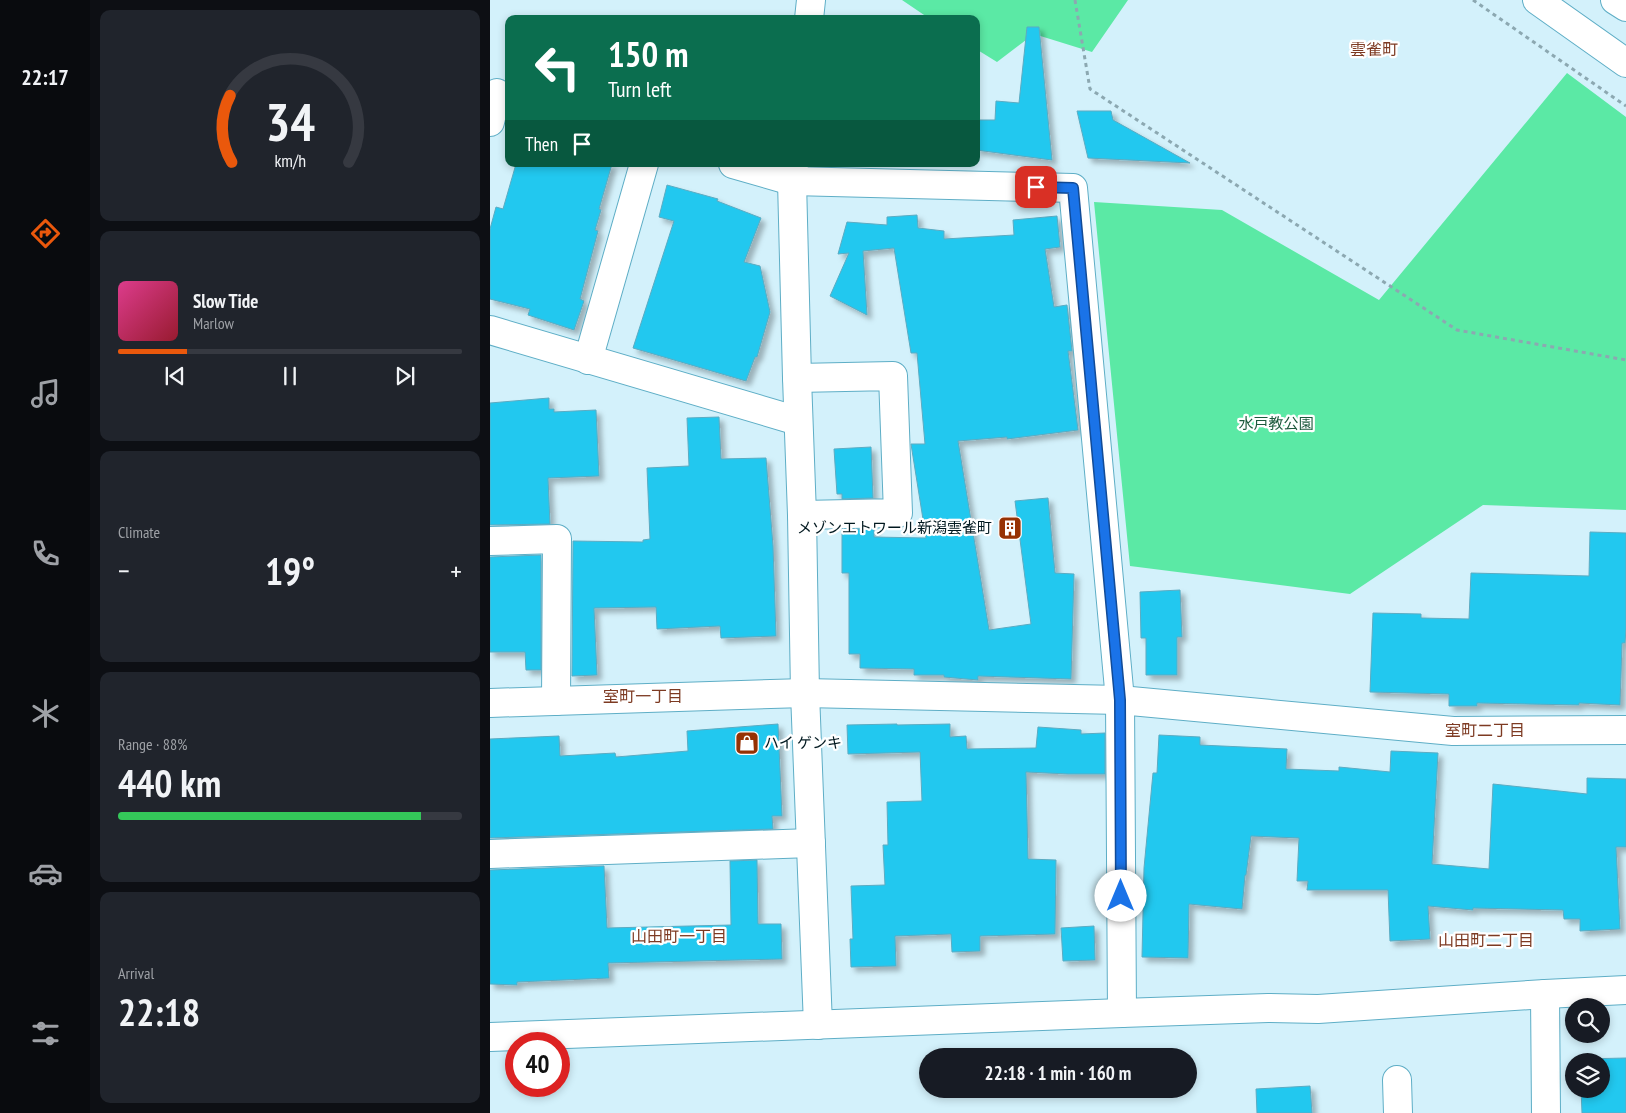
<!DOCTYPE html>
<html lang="en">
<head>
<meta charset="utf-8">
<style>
	body { margin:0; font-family:"PT Sans Narrow","Noto Sans JP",sans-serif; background:#20242c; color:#f1f3f6; height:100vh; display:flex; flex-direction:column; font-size:19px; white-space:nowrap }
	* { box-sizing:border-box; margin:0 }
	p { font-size:16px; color:#9ea1a6 }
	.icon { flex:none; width:28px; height:28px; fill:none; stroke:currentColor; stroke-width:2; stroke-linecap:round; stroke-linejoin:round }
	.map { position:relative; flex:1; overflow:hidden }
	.side { display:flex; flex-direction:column; gap:10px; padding:10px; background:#0d0f14; width:400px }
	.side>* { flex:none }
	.hud { position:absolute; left:15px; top:15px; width:475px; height:152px; border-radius:10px; box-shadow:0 2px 8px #0003; background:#0b6e4f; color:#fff; overflow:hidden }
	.fabs { position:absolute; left:1075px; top:998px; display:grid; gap:10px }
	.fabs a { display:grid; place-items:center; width:45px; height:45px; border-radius:50%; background:#171b24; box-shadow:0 2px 8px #0003; font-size:25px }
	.speed { position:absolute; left:15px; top:1032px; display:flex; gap:10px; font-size:25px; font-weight:700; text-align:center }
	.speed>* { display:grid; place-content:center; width:65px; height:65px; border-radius:50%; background:#171b24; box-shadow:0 2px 8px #0003; line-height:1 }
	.speed .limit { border:8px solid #d22; background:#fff; color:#111 }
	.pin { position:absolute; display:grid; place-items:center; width:42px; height:42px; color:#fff; margin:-21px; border-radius:10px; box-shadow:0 2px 8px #0006 }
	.me { position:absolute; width:55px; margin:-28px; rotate:0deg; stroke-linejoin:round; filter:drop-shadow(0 0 4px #0008) }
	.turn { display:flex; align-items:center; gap:18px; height:105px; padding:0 20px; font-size:22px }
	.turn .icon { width:65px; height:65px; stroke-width:2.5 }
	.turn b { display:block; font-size:35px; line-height:42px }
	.then { display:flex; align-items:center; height:48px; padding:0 20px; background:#0003; gap:10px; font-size:19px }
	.big { font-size:38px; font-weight:800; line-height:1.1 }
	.side .tile { flex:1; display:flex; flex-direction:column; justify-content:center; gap:8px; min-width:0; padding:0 18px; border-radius:10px; background:#20242c }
	.side .dial { align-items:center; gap:0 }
	.dial svg { height:130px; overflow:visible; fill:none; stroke:#363941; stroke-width:7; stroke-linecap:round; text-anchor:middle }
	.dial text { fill:#f1f3f6; stroke:none }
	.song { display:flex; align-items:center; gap:15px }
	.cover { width:60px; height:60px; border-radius:8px; background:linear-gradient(135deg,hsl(330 70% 55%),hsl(350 70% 35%)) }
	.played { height:5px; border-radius:2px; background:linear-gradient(90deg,#ea580c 20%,#363941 20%) }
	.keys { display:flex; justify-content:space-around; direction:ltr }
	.heat { display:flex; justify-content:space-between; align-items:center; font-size:28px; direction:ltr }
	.charge { height:8px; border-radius:4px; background:linear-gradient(90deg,#34c759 88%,#363941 0) }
	.trip { position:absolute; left:429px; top:1048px; width:278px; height:50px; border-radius:25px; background:#171b24; box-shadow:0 2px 8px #0003; font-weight:800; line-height:50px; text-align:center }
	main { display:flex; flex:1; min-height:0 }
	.tabs { display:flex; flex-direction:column; width:90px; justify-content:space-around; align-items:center; background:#090b0e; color:#9ea1a6 }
	.tabs .icon { width:35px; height:35px }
	.tabs .active { color:#ea580c }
	.tabs b { font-size:22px; color:#f1f3f6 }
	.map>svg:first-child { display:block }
	.green { fill:#5be9a5 }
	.building { fill:#24c8ef; stroke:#5aabc2; filter:url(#shadow) }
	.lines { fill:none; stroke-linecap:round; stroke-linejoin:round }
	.minor-casing { stroke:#5eaec6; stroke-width:30 }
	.path { stroke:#8ca8b1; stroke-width:3; stroke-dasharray:4 4; stroke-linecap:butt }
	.minor { stroke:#fff; stroke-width:28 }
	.route-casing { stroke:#114b97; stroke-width:12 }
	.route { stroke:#1a73e8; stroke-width:9 }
	.labels { text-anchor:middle; stroke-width:4.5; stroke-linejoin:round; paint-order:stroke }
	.park-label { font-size:15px; fill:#1c593c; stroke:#fff }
	.poi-label { font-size:15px; fill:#00181f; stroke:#fff; text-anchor:end }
	.neighbourhood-label { font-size:16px; fill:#7d3a22; stroke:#fff }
</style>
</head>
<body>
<main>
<nav class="tabs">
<b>22:17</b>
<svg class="icon active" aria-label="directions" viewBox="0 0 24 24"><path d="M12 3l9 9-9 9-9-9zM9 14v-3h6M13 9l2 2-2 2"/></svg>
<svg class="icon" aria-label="music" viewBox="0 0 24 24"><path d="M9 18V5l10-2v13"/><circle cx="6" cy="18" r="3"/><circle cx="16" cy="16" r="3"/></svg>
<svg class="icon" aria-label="phone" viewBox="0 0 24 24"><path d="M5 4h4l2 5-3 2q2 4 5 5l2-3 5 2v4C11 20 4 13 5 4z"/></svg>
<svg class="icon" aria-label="climate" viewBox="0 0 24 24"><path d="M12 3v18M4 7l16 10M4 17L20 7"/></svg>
<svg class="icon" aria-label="car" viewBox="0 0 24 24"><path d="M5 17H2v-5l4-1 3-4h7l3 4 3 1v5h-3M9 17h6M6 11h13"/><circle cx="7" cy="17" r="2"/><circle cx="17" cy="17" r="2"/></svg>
<svg class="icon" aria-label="filters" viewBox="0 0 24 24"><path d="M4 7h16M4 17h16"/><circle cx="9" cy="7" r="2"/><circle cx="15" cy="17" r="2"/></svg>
</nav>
<section class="side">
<div class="tile dial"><svg viewBox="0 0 100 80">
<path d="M14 69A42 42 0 1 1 86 69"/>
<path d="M14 69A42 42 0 0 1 13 28" stroke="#ea580c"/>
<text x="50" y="56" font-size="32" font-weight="700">34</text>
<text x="50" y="72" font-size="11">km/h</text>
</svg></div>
<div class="tile">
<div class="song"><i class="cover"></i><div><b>Slow Tide</b><p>Marlow</p></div></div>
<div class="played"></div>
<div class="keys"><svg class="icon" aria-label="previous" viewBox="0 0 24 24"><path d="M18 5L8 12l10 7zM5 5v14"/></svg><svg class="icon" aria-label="pause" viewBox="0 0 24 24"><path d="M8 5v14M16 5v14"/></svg><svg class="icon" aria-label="next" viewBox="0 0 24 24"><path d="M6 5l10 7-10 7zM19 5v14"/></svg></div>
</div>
<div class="tile"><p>Climate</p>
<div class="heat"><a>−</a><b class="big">19°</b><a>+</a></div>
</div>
<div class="tile"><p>Range · 88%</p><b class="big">440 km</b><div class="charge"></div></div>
<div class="tile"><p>Arrival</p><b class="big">22:18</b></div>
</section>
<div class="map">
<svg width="1136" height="1113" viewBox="0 0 1136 1113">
	<defs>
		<filter id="shadow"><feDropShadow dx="4.5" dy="4.5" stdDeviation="2.5" flood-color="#0004"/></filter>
	</defs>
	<rect width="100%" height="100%" fill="#d3f1fb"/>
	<!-- green -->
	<g class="green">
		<path d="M 412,0 L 638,0 L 602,52 L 544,34 L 507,62 L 486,49 L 486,19 L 440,19 Z"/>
		<path d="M 1077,73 L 1136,117 L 1136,510 L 993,505 L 860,594 L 640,566 L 604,202 L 732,210 L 889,300 Z"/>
	</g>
	<!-- building -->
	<g class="building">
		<path d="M 537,27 L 549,27 L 562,160 L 486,150 L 486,120 L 505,120 L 506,101 L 529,103 Z"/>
		<path d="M 587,111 L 621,111 L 623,120 L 700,163 L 598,158 Z"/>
		<path d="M 26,164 L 122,164 L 109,209 L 111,210 L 105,230 L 108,231 L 90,299 L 94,301 L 84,330 L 38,315 L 40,309 L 0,299 L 0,229 L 6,207 L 13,209 Z"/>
		<path d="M 177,185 L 228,199 L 227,201 L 271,218 L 254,262 L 270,266 L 280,312 L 267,357 L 265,357 L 256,381 L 143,348 L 184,221 L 169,217 Z"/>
		<path d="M 427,215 L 428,228 L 454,231 L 454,239 L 524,235 L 523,220 L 567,216 L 570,247 L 555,249 L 564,307 L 577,305 L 582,351 L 578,351 L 588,430 L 517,439 L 517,437 L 468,441 L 499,630 L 541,624 L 525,501 L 558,498 L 565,573 L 584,574 L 581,679 L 488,676 L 488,680 L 454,677 L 454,675 L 424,675 L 424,669 L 370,668 L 370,654 L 359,654 L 359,573 L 352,573 L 352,530 L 384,529 L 384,537 L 436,538 L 421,444 L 435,444 L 427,353 L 421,353 L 404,248 L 373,251 L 377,315 L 340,296 L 359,253 L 348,254 L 357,222 L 397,225 L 397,217 Z"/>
		<path d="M 59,398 L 59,409 L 64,409 L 64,412 L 106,410 L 109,476 L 58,478 L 60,524 L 0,525 L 0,403 Z"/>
		<path d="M 229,417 L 231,459 L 276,458 L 283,546 L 286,636 L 231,638 L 230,626 L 167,629 L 166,607 L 104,608 L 107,675 L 82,676 L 83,541 L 153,542 L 153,540 L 160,539 L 157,468 L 199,466 L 197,418 Z"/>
		<path d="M 381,447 L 383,498 L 352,499 L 352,494 L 347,494 L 344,449 Z"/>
		<path d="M 1100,532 L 1136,533 L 1136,628 L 1135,643 L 1132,643 L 1130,705 L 1089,703 L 1089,705 L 987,703 L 987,706 L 959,706 L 959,694 L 880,692 L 883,613 L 931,614 L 931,618 L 979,619 L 981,573 L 1099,576 Z"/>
		<path d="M 51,555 L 51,670 L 36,670 L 35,652 L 0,652 L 0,557 Z"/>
		<path d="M 690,590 L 692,637 L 687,637 L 687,675 L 656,675 L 656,638 L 651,638 L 650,592 Z"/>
		<path d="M 288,724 L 292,816 L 282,816 L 283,829 L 0,838 L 0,739 L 69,736 L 70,756 L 125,753 L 126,757 L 198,751 L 197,731 Z"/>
		<path d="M 407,724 L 407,725 L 460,724 L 460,737 L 476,736 L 477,749 L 546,748 L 548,727 L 591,730 L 591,734 L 615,733 L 615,774 L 578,774 L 536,772 L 538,859 L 566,860 L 565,934 L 490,936 L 490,951 L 462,952 L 461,934 L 405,936 L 406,966 L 361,967 L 360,939 L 363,939 L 361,886 L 395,885 L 393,845 L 398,845 L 397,802 L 432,801 L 430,752 L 358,754 L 357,725 Z"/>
		<path d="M 669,735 L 710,737 L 710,745 L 797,749 L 796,769 L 849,771 L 849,767 L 900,772 L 901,751 L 948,753 L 942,864 L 999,869 L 1003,784 L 1097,794 L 1097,778 L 1136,779 L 1136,847 L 1126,847 L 1130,929 L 1090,931 L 1090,919 L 1074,919 L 1073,910 L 983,908 L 983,910 L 938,906 L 940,939 L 900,941 L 898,890 L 817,890 L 818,881 L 807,881 L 809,838 L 761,836 L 756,875 L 755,875 L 752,909 L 699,904 L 698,958 L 652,957 L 654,868 L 663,773 L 667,773 Z"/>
		<path d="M 267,860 L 268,924 L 291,924 L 292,959 L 118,963 L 119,978 L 27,982 L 27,985 L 0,984 L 0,870 L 114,866 L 117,928 L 241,925 L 240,861 Z"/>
		<path d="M 604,926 L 605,960 L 573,961 L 571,928 Z"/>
		<path d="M 1136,1058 L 1136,1113 L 1092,1113 L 1091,1089 L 1111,1089 L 1111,1061 L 1091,1061 L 1091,1059 Z"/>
		<path d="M 820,1086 L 822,1113 L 767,1113 L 766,1089 Z"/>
	</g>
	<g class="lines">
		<!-- minor casing -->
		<g class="minor-casing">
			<g id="minor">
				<path d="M 1047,0 L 1136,63"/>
				<path d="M 1125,0 L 1136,7"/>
				<path d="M 319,19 L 321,0"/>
				<path d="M 0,122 L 7,93"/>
				<path d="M 243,164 L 302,181 L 583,188 L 630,700 L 632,1013"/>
				<path d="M 304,164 L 302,181 L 307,378 L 312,515 L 315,693 L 328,1025"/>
				<path d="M 0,330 L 308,421"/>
				<path d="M 98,360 L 154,164"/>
				<path d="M 307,378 L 403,376 L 408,513 L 312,515"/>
				<path d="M 0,541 L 67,539 L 66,701"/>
				<path d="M 0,703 L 315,693 L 630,700 L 963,731 L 1136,730"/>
				<path d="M 0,854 L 321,843"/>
				<path d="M 1055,994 L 1056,1113"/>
				<path d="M 0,1037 L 632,1013 L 778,1008 L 828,1009 L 1055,994 L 1136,990"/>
				<path d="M 907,1080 L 908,1113"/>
			</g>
		</g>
		<!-- path -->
		<g class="path">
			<path d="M 585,0 L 600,89 L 967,330 L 1136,360"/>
			<path d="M 983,0 L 1136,106"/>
		</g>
		<!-- minor -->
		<use href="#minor" class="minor"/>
	</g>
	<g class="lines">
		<!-- route casing -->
		<g class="route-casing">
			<path id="route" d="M 546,187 L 583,188 L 630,700 L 631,896"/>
		</g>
		<!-- route -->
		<use href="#route" class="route"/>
	</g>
	<!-- icons -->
	<defs>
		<g id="building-square" transform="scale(1.25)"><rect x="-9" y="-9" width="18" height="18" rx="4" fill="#963103" stroke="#fff"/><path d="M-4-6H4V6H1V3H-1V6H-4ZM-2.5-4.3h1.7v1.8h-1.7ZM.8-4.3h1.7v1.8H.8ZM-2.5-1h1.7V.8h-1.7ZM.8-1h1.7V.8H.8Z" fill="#fff"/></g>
		<g id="shop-square" transform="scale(1.25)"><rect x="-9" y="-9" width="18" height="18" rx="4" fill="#963103" stroke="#fff"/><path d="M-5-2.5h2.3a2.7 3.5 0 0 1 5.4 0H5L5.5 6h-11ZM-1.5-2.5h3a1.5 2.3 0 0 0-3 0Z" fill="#fff"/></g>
	</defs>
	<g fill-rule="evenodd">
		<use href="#building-square" x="520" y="528"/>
		<use href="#shop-square" x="257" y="743"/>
	</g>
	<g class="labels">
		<!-- park labels -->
		<g class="park-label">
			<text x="786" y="429">水戸教公園</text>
		</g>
		<!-- poi labels -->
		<g class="poi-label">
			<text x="502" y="533">メゾンエトワール新潟雲雀町</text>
			<text x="274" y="748" text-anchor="start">ハイ ゲンキ</text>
		</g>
		<!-- neighbourhood labels -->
		<g class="neighbourhood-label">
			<text x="884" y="55">雲雀町</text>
			<text x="153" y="702">室町一丁目</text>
			<text x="995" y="736">室町二丁目</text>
			<text x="189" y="942">山田町一丁目</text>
			<text x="996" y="946">山田町二丁目</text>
		</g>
	</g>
</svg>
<div class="fabs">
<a><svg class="icon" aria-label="search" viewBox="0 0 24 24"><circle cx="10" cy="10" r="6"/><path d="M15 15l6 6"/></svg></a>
<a><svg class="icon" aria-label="layers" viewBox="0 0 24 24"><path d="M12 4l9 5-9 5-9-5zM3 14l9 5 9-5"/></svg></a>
</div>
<div class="speed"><div class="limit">40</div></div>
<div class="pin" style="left:546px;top:187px;background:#d93025"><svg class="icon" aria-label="arrive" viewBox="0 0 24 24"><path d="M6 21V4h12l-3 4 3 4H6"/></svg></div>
<svg class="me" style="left:631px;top:896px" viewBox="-20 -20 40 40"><circle r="19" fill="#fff"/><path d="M0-13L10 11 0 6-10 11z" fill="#1a73e8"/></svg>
<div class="trip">22:18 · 1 min · 160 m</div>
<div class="hud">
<div class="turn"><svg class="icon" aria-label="left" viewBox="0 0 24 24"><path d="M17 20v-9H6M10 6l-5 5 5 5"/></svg><div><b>150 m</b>Turn left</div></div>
<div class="then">Then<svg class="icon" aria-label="arrive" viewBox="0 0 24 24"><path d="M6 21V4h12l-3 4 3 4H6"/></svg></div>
</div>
</div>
</main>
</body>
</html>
